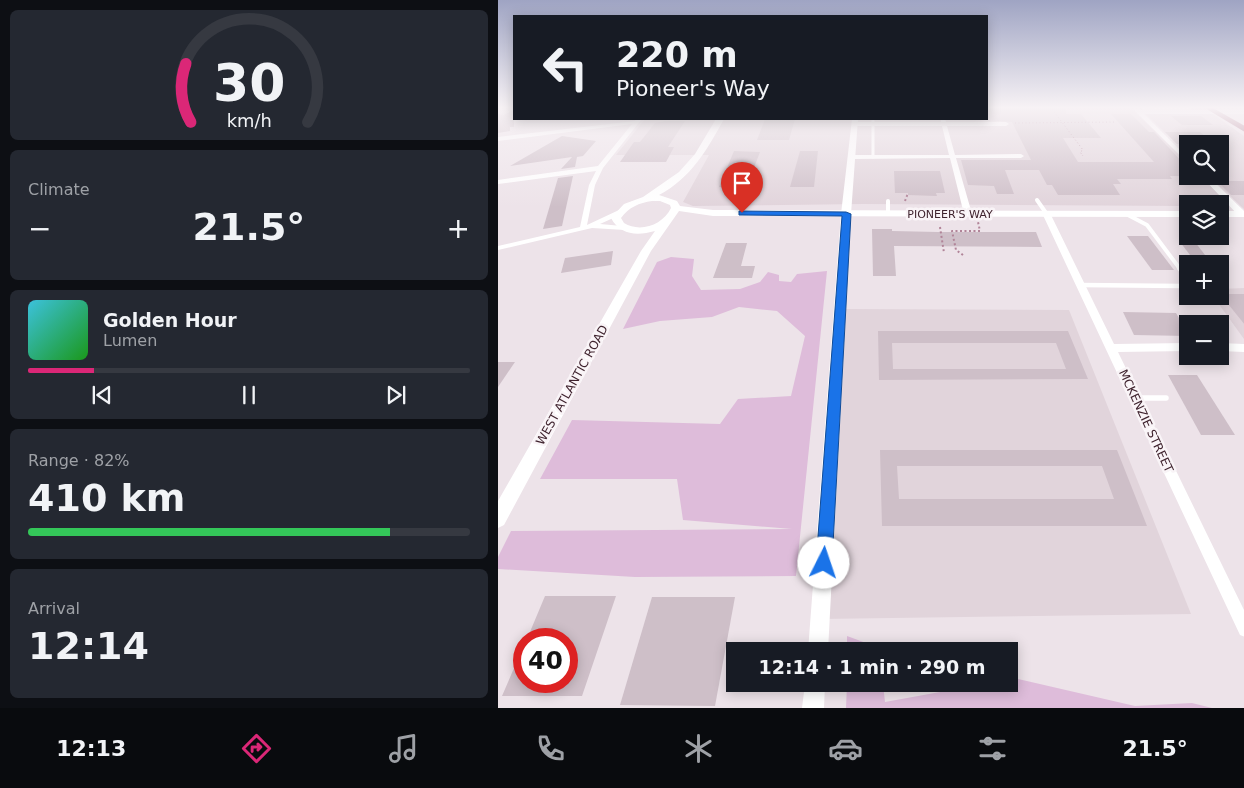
<!DOCTYPE html>
<html lang="en">
<head>
<meta charset="utf-8">
<style>
	body { margin:0; font-family:"DejaVu Sans",sans-serif; background:#242831; color:#f1f3f6; height:100vh; display:flex; flex-direction:column; font-size:19px; white-space:nowrap }
	* { box-sizing:border-box; margin:0 }
	p { font-size:16px; color:#9ea1a6 }
	.icon { flex:none; width:28px; height:28px; fill:none; stroke:currentColor; stroke-width:2; stroke-linecap:round; stroke-linejoin:round }
	.map { position:relative; flex:1; overflow:hidden }
	.drawer { display:flex; flex-direction:column; gap:10px; padding:10px; background:#0d0f14; width:498px }
	.drawer>* { flex:none }
	.top-card { position:absolute; left:15px; top:15px; width:475px; height:105px; border-radius:0px; box-shadow:0 2px 12px #0003; background:#171b24; color:#f1f3f6; overflow:hidden }
	.controls { position:absolute; left:681px; top:135px; display:grid; gap:10px }
	.controls a { display:grid; place-items:center; width:50px; height:50px; border-radius:0px; background:#171b24; box-shadow:0 2px 12px #0003; font-size:25px }
	.speed { position:absolute; left:15px; top:628px; display:flex; gap:10px; font-size:25px; font-weight:700; text-align:center }
	.speed>* { display:grid; place-content:center; width:65px; height:65px; border-radius:50%; background:#171b24; box-shadow:0 2px 12px #0003; line-height:1 }
	.speed .limit { border:8px solid #d22; background:#fff; color:#111 }
	.pin { position:absolute; display:grid; place-items:center; width:42px; height:42px; color:#fff; margin:-51px -21px; border-radius:50% 50% 50% 0; rotate:-45deg; box-shadow:0 0 5px #0007 }
	.pin .icon { rotate:45deg }
	.me { position:absolute; width:55px; margin:-28px; rotate:4deg; stroke-linejoin:round; filter:drop-shadow(0 0 4px #0008) }
	.turn { display:flex; align-items:center; gap:18px; height:105px; padding:0 20px; font-size:22px }
	.turn .icon { width:65px; height:65px; stroke-width:2.5 }
	.turn b { display:block; font-size:35px; line-height:42px }
	.big { font-size:38px; font-weight:700; line-height:1.1 }
	.drawer .tile { flex:1; display:flex; flex-direction:column; justify-content:center; gap:8px; min-width:0; padding:0 18px; border-radius:8px; background:#242831 }
	.drawer .dial { align-items:center; gap:0 }
	.dial svg { height:130px; overflow:visible; fill:none; stroke:#363941; stroke-width:7; stroke-linecap:round; text-anchor:middle }
	.dial text { fill:#f1f3f6; stroke:none }
	.song { display:flex; align-items:center; gap:15px }
	.cover { width:60px; height:60px; border-radius:8px; background:linear-gradient(135deg,hsl(190 70% 55%),hsl(120 70% 35%)) }
	.played { height:5px; border-radius:2px; background:linear-gradient(90deg,#db2777 15%,#363941 15%) }
	.keys { display:flex; justify-content:space-around; direction:ltr }
	.heat { display:flex; justify-content:space-between; align-items:center; font-size:28px; direction:ltr }
	.charge { height:8px; border-radius:4px; background:linear-gradient(90deg,#34c759 82%,#363941 0) }
	.trip { position:absolute; left:228px; top:642px; width:292px; height:50px; border-radius:0px; background:#171b24; box-shadow:0 2px 12px #0003; font-weight:700; line-height:50px; text-align:center }
	.menu { display:flex; height:80px; justify-content:space-around; align-items:center; background:#090b0e; color:#9ea1a6 }
	.menu .icon { width:35px; height:35px }
	.menu .selected { color:#db2777 }
	.menu b { font-size:22px; color:#f1f3f6 }
	main { display:flex; flex:1; min-height:0 }
	.map>svg:first-child { display:block }
	.built { fill:#e1d4db }
	.green { fill:#debcda }
	.building { fill:#cebfc8; fill-rule:evenodd }
	.lines { fill:none; stroke-linecap:round; stroke-linejoin:round }
	.path-far1 { stroke:#b18498; stroke-width:1; stroke-dasharray:1 2.5; stroke-linecap:butt }
	.path { stroke:#b18498; stroke-width:2; stroke-dasharray:2 2.5; stroke-linecap:butt }
	.service-far3 { stroke:#fff; stroke-width:3 }
	.service-far2 { stroke:#fff; stroke-width:4 }
	.service-far1 { stroke:#fff; stroke-width:4.5 }
	.service { stroke:#fff; stroke-width:5.5 }
	.minor { fill:#fff; fill-rule:evenodd }
	.tertiary { fill:#fff; fill-rule:evenodd }
	.secondary { fill:#fff; fill-rule:evenodd }
	.primary { fill:#a2687f; fill-rule:evenodd }
	.route { fill:#1a73e8; stroke:#114b97 }
	.labels { text-anchor:middle; stroke-width:5; stroke-linejoin:round; paint-order:stroke }
	.far-street-label { font-size:11px; fill:#3f232e; stroke:#f9f4f7 }
	.street-label { font-size:12px; fill:#3f232e; stroke:#f9f4f7 }
</style>
</head>
<body>
<main>
<section class="drawer">
<div class="tile dial"><svg viewBox="0 0 100 80">
<path d="M14 69A42 42 0 1 1 86 69"/>
<path d="M14 69A42 42 0 0 1 11 33" stroke="#db2777"/>
<text x="50" y="56" font-size="32" font-weight="700">30</text>
<text x="50" y="72" font-size="11">km/h</text>
</svg></div>
<div class="tile"><p>Climate</p>
<div class="heat"><a>−</a><b class="big">21.5°</b><a>+</a></div>
</div>
<div class="tile">
<div class="song"><i class="cover"></i><div><b>Golden Hour</b><p>Lumen</p></div></div>
<div class="played"></div>
<div class="keys"><svg class="icon" aria-label="previous" viewBox="0 0 24 24"><path d="M18 5L8 12l10 7zM5 5v14"/></svg><svg class="icon" aria-label="pause" viewBox="0 0 24 24"><path d="M8 5v14M16 5v14"/></svg><svg class="icon" aria-label="next" viewBox="0 0 24 24"><path d="M6 5l10 7-10 7zM19 5v14"/></svg></div>
</div>
<div class="tile"><p>Range · 82%</p><b class="big">410 km</b><div class="charge"></div></div>
<div class="tile"><p>Arrival</p><b class="big">12:14</b></div>
</section>
<div class="map">
<svg width="747" height="708" viewBox="0 0 747 708">
	<rect width="100%" height="100%" fill="#ede3e9"/>
	<!-- built -->
	<g class="built">
		<path d="M 489,108 L 633,108 L 690,164 L 690,176 L 703,176 L 733,206 L 723,206 L 722,204 L 690,204 L 690,206 L 366,204 L 195,206 L 185,202 L 211,155 L 118,155 L 147,119 L 489,119 Z"/>
		<path d="M 642,108 L 706,108 L 746,136 L 746,209 L 711,176 L 722,176 L 722,144 L 690,144 L 690,155 Z"/>
		<path d="M 746,288 L 746,339 L 715,296 L 722,296 L 723,289 Z"/>
		<path d="M 342,309 L 571,310 L 693,614 L 322,619 Z"/>
	</g>
	<!-- green -->
	<g class="green">
		<path d="M 173,257 L 196,259 L 194,276 L 203,290 L 242,289 L 262,282 L 270,272 L 281,275 L 281,281 L 293,282 L 299,274 L 329,271 L 298,576 L 137,577 L 0,569 L 0,557 L 13,531 L 294,529 L 185,520 L 179,479 L 42,479 L 74,420 L 222,424 L 240,399 L 293,396 L 307,336 L 279,311 L 241,307 L 214,317 L 162,321 L 125,329 L 159,262 Z"/>
		<path d="M 349,636 L 379,647 L 379,651 L 349,651 Z"/>
		<path d="M 516,678 L 637,706 L 694,703 L 714,708 L 348,708 L 349,684 L 385,684 L 387,702 L 486,684 L 511,684 L 511,679 Z"/>
	</g>
	<!-- building -->
	<g class="building">
		<path d="M 489,108 L 568,108 L 568,114 L 583,114 L 603,138 L 565,138 L 580,162 L 656,162 L 613,114 L 633,114 L 651,132 L 656,132 L 690,168 L 690,176 L 672,176 L 674,179 L 619,179 L 623,184 L 615,184 L 622,195 L 560,195 L 554,185 L 549,185 L 541,170 L 507,170 L 516,194 L 499,194 L 496,186 L 470,185 L 463,160 L 533,160 L 514,122 L 489,120 Z"/>
		<path d="M 16,110 L 16,127 L 12,127 L 12,131 L 0,133 L 0,114 L 6,115 Z"/>
		<path d="M 673,116 L 703,116 L 715,125 L 684,125 Z"/>
		<path d="M 267,119 L 297,119 L 291,140 L 259,140 Z"/>
		<path d="M 167,121 L 187,121 L 170,147 L 176,147 L 168,162 L 122,162 L 136,142 L 142,142 L 157,123 Z"/>
		<path d="M 667,132 L 702,132 L 715,143 L 679,144 Z"/>
		<path d="M 64,136 L 98,141 L 85,156 L 79,157 L 77,167 L 63,169 L 74,157 L 12,166 Z"/>
		<path d="M 236,151 L 262,152 L 252,178 L 264,178 L 257,198 L 240,198 L 241,195 L 229,187 L 221,187 Z"/>
		<path d="M 302,151 L 320,151 L 316,187 L 292,187 Z"/>
		<path d="M 396,171 L 442,171 L 447,193 L 438,193 L 439,196 L 410,195 L 410,193 L 397,193 Z"/>
		<path d="M 75,176 L 64,226 L 45,229 L 60,178 Z"/>
		<path d="M 719,181 L 747,181 L 747,195 L 733,195 Z"/>
		<path d="M 374,229 L 394,229 L 394,231 L 440,232 L 538,232 L 544,247 L 396,246 L 398,276 L 375,276 Z"/>
		<path d="M 629,236 L 650,236 L 676,270 L 654,270 Z"/>
		<path d="M 682,242 L 697,242 L 714,264 L 699,264 Z"/>
		<path d="M 228,243 L 249,243 L 243,266 L 257,266 L 254,278 L 215,278 Z"/>
		<path d="M 115,251 L 113,265 L 63,273 L 67,258 Z"/>
		<path d="M 722,294 L 747,294 L 747,325 Z"/>
		<path d="M 625,312 L 678,313 L 690,333 L 690,336 L 636,335 Z"/>
		<path d="M 380,331 L 570,331 L 590,379 L 381,380 ZM 394,343 L 558,343 L 568,369 L 395,369 Z"/>
		<path d="M 0,362 L 17,362 L 0,387 Z"/>
		<path d="M 670,375 L 699,375 L 737,435 L 703,435 Z"/>
		<path d="M 382,450 L 619,450 L 649,526 L 384,526 ZM 399,466 L 604,466 L 616,499 L 401,499 Z"/>
		<path d="M 47,596 L 118,596 L 84,696 L 4,696 L 26,645 L 26,681 L 69,681 L 69,639 L 29,639 Z"/>
		<path d="M 154,597 L 237,597 L 217,706 L 122,705 Z"/>
	</g>
	<g class="lines">
		<!-- path-far1 -->
		<g class="path-far1">
			<path d="M 554,109 L 585,150 L 582,152 L 585,156"/>
			<path d="M 517,123 L 618,122"/>
		</g>
		<!-- path -->
		<g class="path">
			<path d="M 407,201 L 410,193"/>
			<path d="M 442,227 L 446,253"/>
			<path d="M 465,255 L 458,250 L 454,231 L 482,231 L 480,222"/>
		</g>
		<!-- service-far3 -->
		<g class="service-far3">
			<path d="M 645,108 L 647,110 L 692,108"/>
			<path d="M 375,119 L 375,157"/>
		</g>
		<!-- service-far2 -->
		<g class="service-far2">
			<path d="M 539,200 L 548,213"/>
			<path d="M 390,201 L 390,214"/>
			<path d="M 630,215 L 649,225 L 682,269"/>
		</g>
		<!-- service-far1 -->
		<g class="service-far1">
			<path d="M 681,268 L 690,279"/>
			<path d="M 583,285 L 683,286 L 690,279"/>
		</g>
		<!-- service -->
		<path class="service" d="M 638,398 L 668,398"/>
		<!-- minor -->
		<g class="minor">
			<path d="M 637,109 L 642,110 L 747,110 L 747,114 L 646,114 L 690,158 L 690,163 L 637,111 Z"/>
			<path d="M 138,119 L 143,120 L 105,168 L 97,185 L 89,225 L 121,210 L 125,212 L 124,214 L 102,224 L 124,226 L 127,226 L 127,230 L 94,228 L 0,250 L 0,246 L 82,227 L 91,185 L 98,171 L 0,184 L 0,180 L 100,166 L 134,124 L 0,141 L 0,137 L 137,121 Z"/>
			<path d="M 443,119 L 447,119 L 448,122 L 508,122 L 511,124 L 508,126 L 449,126 L 457,155 L 523,154 L 526,156 L 523,158 L 458,158 L 474,214 L 473,216 L 466,214 L 452,158 L 355,159 L 352,157 L 355,155 L 451,155 L 444,126 L 357,126 L 354,124 L 357,122 L 443,122 Z"/>
			<path d="M 703,176 L 710,176 L 747,212 L 747,216 L 741,216 Z"/>
			<path d="M 545,211 L 552,213 L 616,344 L 690,343 L 690,351 L 620,352 L 747,612 L 747,637 L 742,635 L 544,213 Z"/>
			<path d="M 722,343 L 747,344 L 747,352 L 722,351 Z"/>
		</g>
		<!-- tertiary -->
		<g class="tertiary">
			<path d="M 354,119 L 360,119 L 353,214 L 330,651 L 310,651 L 343,214 Z"/>
			<path d="M 307,684 L 327,684 L 326,708 L 304,708 Z"/>
		</g>
		<!-- secondary -->
		<g class="secondary">
			<path d="M 218,119 L 226,119 C 209,150 193,178 161,195 L 179,201 L 182,206 L 215,210 L 690,211 L 690,217 L 215,216 L 181,211 L 153,251 L 6,525 L 0,528 L 0,501 L 143,251 L 157,231 C 139,236 122,235 113,218 L 126,204 L 145,197 L 181,172 L 197,154 ZM 154,201 L 162,201 L 172,205 L 173,208 C 165,225 142,233 126,223 L 123,218 C 131,207 141,203 154,201 Z"/>
			<rect x="722" y="211" width="25" height="6"/>
		</g>
		<!-- primary -->
		<path class="primary" d="M 707,108 L 715,108 L 747,126 L 747,132 Z"/>
	</g>
	<!-- sky -->
	<linearGradient id="sky" x2="0" y2="1"><stop stop-color="#9fa4c3"/><stop offset="0.52" stop-color="#f7f2f5"/><stop offset="1" stop-color="#f7f2f5" stop-opacity="0"/></linearGradient>
	<rect width="747" height="207" fill="url(#sky)"/>
	<!-- route -->
	<path class="route" d="M 241,211 L 348,212 L 353,214 L 334,563 L 331,568 L 326,571 L 320,568 L 318,563 L 344,216 L 244,215 L 241,215 Z"/>
	<g class="labels">
		<!-- far-street labels -->
		<g class="far-street-label">
			<text x="452" y="218">PIONEER'S WAY</text>
		</g>
		<!-- street labels -->
		<g class="street-label">
			<text transform="translate(74 385) rotate(-61)" y="4">WEST ATLANTIC ROAD</text>
			<text transform="translate(648 421) rotate(65)" y="4">MCKENZIE STREET</text>
		</g>
	</g>
</svg>
<div class="controls">
<a><svg class="icon" aria-label="search" viewBox="0 0 24 24"><circle cx="10" cy="10" r="6"/><path d="M15 15l6 6"/></svg></a>
<a><svg class="icon" aria-label="layers" viewBox="0 0 24 24"><path d="M12 4l9 5-9 5-9-5zM3 14l9 5 9-5"/></svg></a>
<a>+</a>
<a>−</a>
</div>
<div class="speed"><div class="limit">40</div></div>
<div class="pin" style="left:244px;top:213px;background:#d93025"><svg class="icon" aria-label="arrive" viewBox="0 0 24 24"><path d="M6 21V4h12l-3 4 3 4H6"/></svg></div>
<svg class="me" style="left:326px;top:563px" viewBox="-20 -20 40 40"><circle r="19" fill="#fff"/><path d="M0-13L10 11 0 6-10 11z" fill="#1a73e8"/></svg>
<div class="trip">12:14 · 1 min · 290 m</div>
<div class="top-card">
<div class="turn"><svg class="icon" aria-label="left" viewBox="0 0 24 24"><path d="M17 20v-9H6M10 6l-5 5 5 5"/></svg><div><b>220 m</b>Pioneer's Way</div></div>
</div>
</div>
</main>
<nav class="menu">
<b>12:13</b>
<svg class="icon selected" aria-label="directions" viewBox="0 0 24 24"><path d="M12 3l9 9-9 9-9-9zM9 14v-3h6M13 9l2 2-2 2"/></svg>
<svg class="icon" aria-label="music" viewBox="0 0 24 24"><path d="M9 18V5l10-2v13"/><circle cx="6" cy="18" r="3"/><circle cx="16" cy="16" r="3"/></svg>
<svg class="icon" aria-label="phone" viewBox="0 0 24 24"><path d="M5 4h4l2 5-3 2q2 4 5 5l2-3 5 2v4C11 20 4 13 5 4z"/></svg>
<svg class="icon" aria-label="climate" viewBox="0 0 24 24"><path d="M12 3v18M4 7l16 10M4 17L20 7"/></svg>
<svg class="icon" aria-label="car" viewBox="0 0 24 24"><path d="M5 17H2v-5l4-1 3-4h7l3 4 3 1v5h-3M9 17h6M6 11h13"/><circle cx="7" cy="17" r="2"/><circle cx="17" cy="17" r="2"/></svg>
<svg class="icon" aria-label="filters" viewBox="0 0 24 24"><path d="M4 7h16M4 17h16"/><circle cx="9" cy="7" r="2"/><circle cx="15" cy="17" r="2"/></svg>
<b>21.5°</b>
</nav>
</body>
</html>
